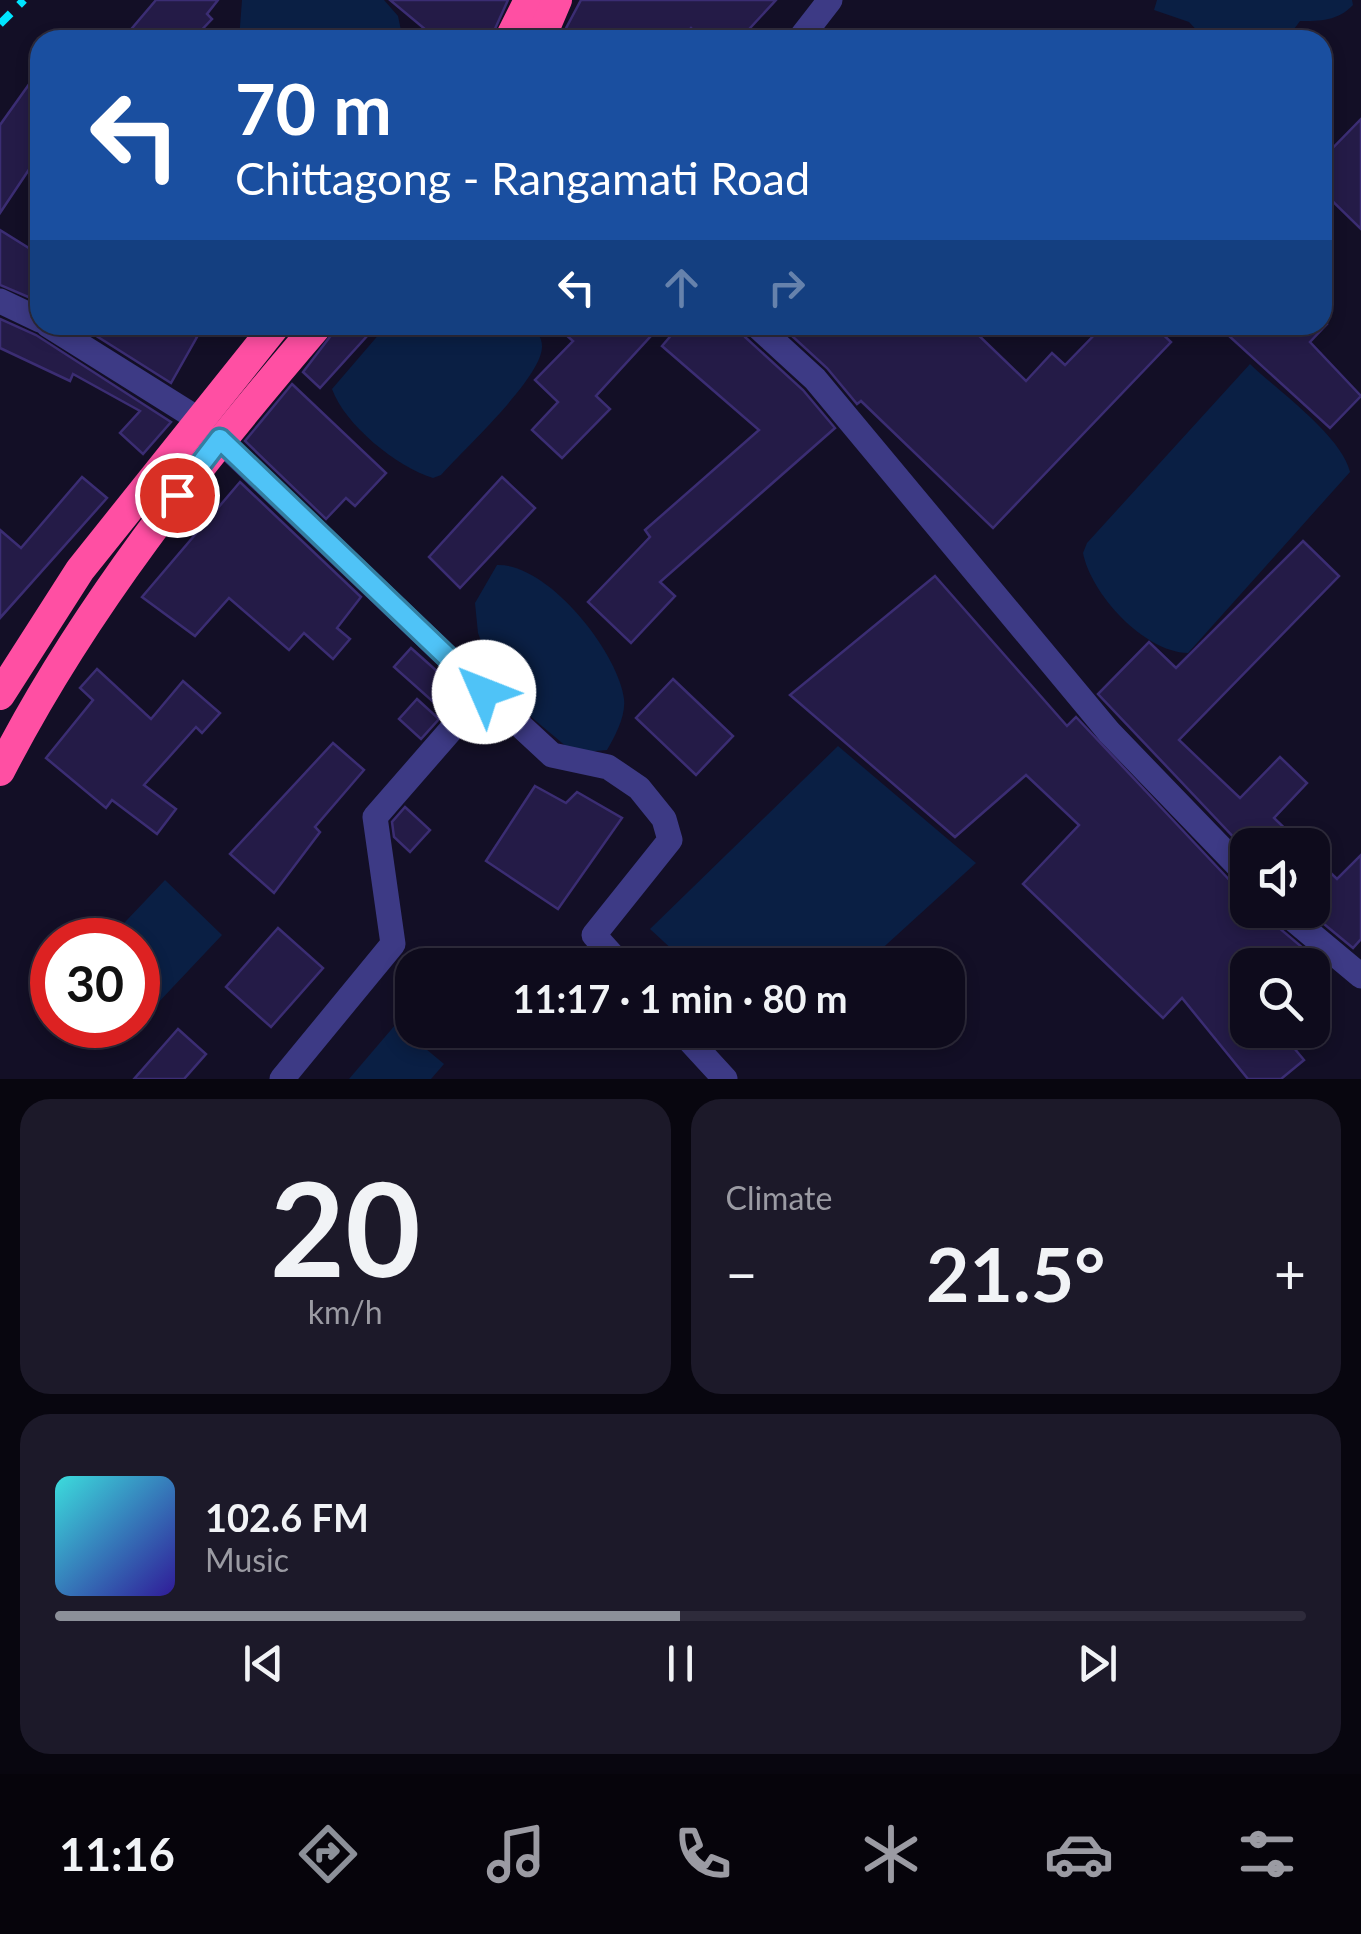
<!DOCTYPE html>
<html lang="en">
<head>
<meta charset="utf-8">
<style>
	body { margin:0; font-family:Lato,sans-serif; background:#1c1929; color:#f1f3f6; height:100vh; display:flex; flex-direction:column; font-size:38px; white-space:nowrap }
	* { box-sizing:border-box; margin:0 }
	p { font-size:32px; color:#9b9ba3 }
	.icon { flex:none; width:55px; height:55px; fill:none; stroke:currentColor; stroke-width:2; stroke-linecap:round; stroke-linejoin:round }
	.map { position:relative; height:1079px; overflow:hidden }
	.sheet { display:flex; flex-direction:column; gap:20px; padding:20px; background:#08060f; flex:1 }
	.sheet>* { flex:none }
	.hud { position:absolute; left:30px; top:30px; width:1302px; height:305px; border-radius:30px; box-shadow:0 5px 15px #0003,0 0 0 2px #2e2b3b; background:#1a4fa0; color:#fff; overflow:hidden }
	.fabs { position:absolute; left:1230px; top:828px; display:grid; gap:20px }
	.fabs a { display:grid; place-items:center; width:100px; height:100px; border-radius:20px; background:#0e0b1c; box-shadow:0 5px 15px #0003,0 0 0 2px #2e2b3b; font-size:50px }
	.speed { position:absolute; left:30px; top:918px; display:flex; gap:20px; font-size:50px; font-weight:700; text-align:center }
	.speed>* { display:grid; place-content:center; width:130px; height:130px; border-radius:50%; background:#0e0b1c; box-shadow:0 5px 15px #0003,0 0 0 2px #2e2b3b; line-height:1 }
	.speed .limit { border:15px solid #d22; background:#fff; color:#111 }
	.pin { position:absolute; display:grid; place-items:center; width:85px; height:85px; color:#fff; margin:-42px; border:5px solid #fff; border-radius:50%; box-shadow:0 2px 10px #0007 }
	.me { position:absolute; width:110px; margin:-55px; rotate:314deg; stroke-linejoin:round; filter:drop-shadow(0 0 8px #0008) }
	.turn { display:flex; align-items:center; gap:35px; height:210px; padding:0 40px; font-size:45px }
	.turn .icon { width:130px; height:130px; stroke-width:2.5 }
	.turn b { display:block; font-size:70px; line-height:85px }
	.lanes { display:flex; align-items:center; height:95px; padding:0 40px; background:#0003; justify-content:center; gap:50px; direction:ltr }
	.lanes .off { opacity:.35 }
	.big { font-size:75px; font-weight:700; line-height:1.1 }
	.sheet .widget { flex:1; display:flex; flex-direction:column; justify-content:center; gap:15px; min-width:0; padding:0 35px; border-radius:30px; background:#1c1929 }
	.sheet .dial { align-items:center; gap:0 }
	.dial b { font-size:130px; line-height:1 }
	.song { display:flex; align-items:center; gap:30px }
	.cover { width:120px; height:120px; border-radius:15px; background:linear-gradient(135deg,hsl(180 70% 55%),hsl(250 70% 35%)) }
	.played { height:10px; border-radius:5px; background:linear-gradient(90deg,#8c9099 50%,#2e2b3b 50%) }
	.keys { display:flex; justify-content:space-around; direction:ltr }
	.heat { display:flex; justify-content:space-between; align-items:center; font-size:55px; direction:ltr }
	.sheet .tiles { flex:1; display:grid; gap:20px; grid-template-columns:1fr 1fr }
	.widget:last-child { grid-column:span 2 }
	.trip { position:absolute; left:395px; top:948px; width:570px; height:100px; border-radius:30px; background:#0e0b1c; box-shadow:0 5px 15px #0003,0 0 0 2px #2e2b3b; font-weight:700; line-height:100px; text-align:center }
	.menu { display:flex; height:160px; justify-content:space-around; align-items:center; background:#06040b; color:#9b9ba3 }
	.menu .icon { width:70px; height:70px }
	.menu .selected { color:#8c9099 }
	.menu b { font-size:45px; color:#f1f3f6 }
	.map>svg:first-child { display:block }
	.water { fill:#0a1f44 }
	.building { fill:#241b47; stroke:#3b2d73; stroke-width:2.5 }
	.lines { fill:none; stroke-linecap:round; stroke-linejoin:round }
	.minor { stroke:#3d3a85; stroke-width:25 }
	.highway { stroke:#ff4fa3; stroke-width:30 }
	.rail { stroke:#00e5ff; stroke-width:8; stroke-dasharray:15 12; stroke-linecap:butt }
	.route-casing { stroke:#337fa1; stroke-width:25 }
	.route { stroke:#4fc3f7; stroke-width:18 }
</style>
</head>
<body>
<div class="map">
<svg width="1361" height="1079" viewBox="0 0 1361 1079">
	<rect width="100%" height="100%" fill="#130f26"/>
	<!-- water -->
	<g class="water">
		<path d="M 242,0 L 384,0 L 398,16 L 403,40 L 239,40 Z"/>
		<path d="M 1157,0 L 1352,0 L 1353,5 C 1338,21 1320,21 1300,21 L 1286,40 L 1206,40 L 1189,22 L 1154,10 Z"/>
		<path d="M 387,325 L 533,325 C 537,332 542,338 542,346 C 543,377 463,450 441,475 L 433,478 C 397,467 345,425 332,389 Z"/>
		<path d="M 1250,364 C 1277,390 1342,436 1350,472 L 1188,653 C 1144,652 1091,594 1083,553 L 1087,543 Z"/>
		<path d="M 497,565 C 548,563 618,652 624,699 C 626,716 615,736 607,750 L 574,753 L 499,690 L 478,633 L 475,603 Z"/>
		<path d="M 838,746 L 976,863 L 864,965 L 689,965 L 650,929 Z"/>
		<path d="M 165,880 L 222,935 L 139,1023 L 138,940 L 108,940 Z"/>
		<path d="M 396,1024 L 444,1064 L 431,1079 L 349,1079 Z"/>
	</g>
	<!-- building -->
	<g class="building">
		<path d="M 156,0 L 218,0 L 207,14 L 212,19 L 192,40 L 122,40 Z"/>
		<path d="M 390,0 L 508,0 L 490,40 L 438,40 Z"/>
		<path d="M 581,0 L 776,0 L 739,40 L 704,40 L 691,28 L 680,40 L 573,40 L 564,32 Z"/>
		<path d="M 40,69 L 40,153 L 0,213 L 0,125 Z"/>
		<path d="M 1361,119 L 1361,229 L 1322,191 L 1322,159 Z"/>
		<path d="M 0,230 L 40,255 L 40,302 L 0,285 Z"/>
		<path d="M 0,319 L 36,335 L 171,422 L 143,454 L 120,433 L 140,411 L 73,374 L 70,381 L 0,348 Z"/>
		<path d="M 79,325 L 176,325 L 197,337 L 171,383 Z"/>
		<path d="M 339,325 L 377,325 L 320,388 L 303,372 Z"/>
		<path d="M 555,325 L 661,325 L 596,396 L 610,409 L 562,458 L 532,430 L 558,402 L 535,380 L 573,341 Z"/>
		<path d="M 680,325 L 740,325 L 745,337 L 803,390 L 835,428 L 660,582 L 675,596 L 631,643 L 588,602 L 650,537 L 645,530 L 759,430 L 662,346 Z"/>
		<path d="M 780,325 L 968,325 L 1026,381 L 1052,353 L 1065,365 L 1104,325 L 1153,325 L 1171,342 L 993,528 L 861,401 L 857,404 L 827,368 Z"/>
		<path d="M 1217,325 L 1326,325 L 1310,342 L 1361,396 L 1330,428 Z"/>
		<path d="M 292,384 L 386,473 L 355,506 L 346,498 L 326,519 L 245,441 Z"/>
		<path d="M 82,477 L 107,498 L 0,618 L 0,530 L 21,548 Z"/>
		<path d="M 502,477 L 535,508 L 460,588 L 429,557 Z"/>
		<path d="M 240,482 L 361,597 L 337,628 L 350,639 L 333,659 L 304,633 L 289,650 L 229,598 L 195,636 L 142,597 Z"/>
		<path d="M 1303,541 L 1339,576 L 1179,740 L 1240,798 L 1280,757 L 1307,783 L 1274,818 L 1302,845 L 1241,845 L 1098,694 L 1149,642 L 1176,668 Z"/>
		<path d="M 935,576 L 1067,726 L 1076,717 L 1236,887 L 1248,892 L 1248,910 L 1266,910 L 1272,922 L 1328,969 L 1312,986 L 1312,965 L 1248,965 L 1248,1030 L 1279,1030 L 1304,1060 L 1281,1079 L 1248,1079 L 1182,998 L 1163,1018 L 1023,884 L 1079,825 L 1026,775 L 955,837 L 790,695 Z"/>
		<path d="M 411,648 L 456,688 L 439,707 L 394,667 Z"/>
		<path d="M 97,669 L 151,719 L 183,681 L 220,713 L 202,733 L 196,727 L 144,785 L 176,809 L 157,834 L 112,800 L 106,808 L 46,758 L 93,700 L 80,688 Z"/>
		<path d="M 673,679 L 733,736 L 696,775 L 636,718 Z"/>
		<path d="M 417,699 L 439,719 L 421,739 L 399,719 Z"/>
		<path d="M 333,743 L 364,770 L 315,827 L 320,832 L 274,893 L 230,854 Z"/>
		<path d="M 535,786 L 566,803 L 577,792 L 622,818 L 558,909 L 486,861 Z"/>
		<path d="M 405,807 L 430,830 L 410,852 L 394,837 L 392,822 Z"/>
		<path d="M 1312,855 L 1337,879 L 1361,855 L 1361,939 L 1353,948 L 1307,910 L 1312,910 Z"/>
		<path d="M 278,928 L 323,968 L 271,1027 L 226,987 Z"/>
		<path d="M 178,1029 L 206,1054 L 184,1079 L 134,1079 Z"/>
	</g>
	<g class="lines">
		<!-- minor -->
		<g class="minor">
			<path d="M 799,40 L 830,0"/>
			<path d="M 0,301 L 40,320"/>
			<path d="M 48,325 L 198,419 L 484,692 L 375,817 L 393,944 L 282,1079"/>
			<path d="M 756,325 L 815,379 L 1109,732 L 1248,876"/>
			<path d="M 484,692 L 552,755 L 608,767 L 639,788 L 664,819 L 670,840 L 594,935 L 621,965"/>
			<path d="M 1282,910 L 1361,976"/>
			<path d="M 680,1030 L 725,1079"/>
		</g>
		<!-- highway -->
		<g class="highway">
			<path d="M 509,40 L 529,0"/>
			<path d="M 540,40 L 557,0"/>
			<path d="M 0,695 L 80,570 L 276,325"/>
			<path d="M 0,771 C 84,607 198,465 318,325"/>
		</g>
		<!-- rail -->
		<path class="rail" d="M 0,24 L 24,0"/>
	</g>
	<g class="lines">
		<!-- route casing -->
		<g class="route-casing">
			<path id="route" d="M 177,495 L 220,439 L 484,692"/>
		</g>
		<!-- route -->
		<use href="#route" class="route"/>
	</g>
</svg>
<div class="fabs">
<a><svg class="icon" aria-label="sound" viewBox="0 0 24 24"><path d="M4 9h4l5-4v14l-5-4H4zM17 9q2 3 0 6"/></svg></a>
<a><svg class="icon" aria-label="search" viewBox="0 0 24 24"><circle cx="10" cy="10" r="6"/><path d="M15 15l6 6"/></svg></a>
</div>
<div class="speed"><div class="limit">30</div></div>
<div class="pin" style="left:177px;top:495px;background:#d93025"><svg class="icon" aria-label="arrive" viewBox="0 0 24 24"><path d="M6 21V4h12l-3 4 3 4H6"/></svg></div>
<svg class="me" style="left:484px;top:692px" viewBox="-20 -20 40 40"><circle r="19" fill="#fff"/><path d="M0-13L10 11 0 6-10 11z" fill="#4fc3f7"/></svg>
<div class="trip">11:17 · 1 min · 80 m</div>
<div class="hud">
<div class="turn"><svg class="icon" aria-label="left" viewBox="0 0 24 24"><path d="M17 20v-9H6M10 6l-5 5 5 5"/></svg><div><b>70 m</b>Chittagong - Rangamati Road</div></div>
<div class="lanes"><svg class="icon" aria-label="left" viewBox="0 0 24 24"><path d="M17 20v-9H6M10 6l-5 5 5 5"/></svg><svg class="icon off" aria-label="ahead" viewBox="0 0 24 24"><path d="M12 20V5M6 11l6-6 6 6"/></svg><svg class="icon off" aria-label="right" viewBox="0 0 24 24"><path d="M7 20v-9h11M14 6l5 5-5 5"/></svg></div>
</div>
</div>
<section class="sheet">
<div class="tiles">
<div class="widget dial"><b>20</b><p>km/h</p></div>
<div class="widget"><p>Climate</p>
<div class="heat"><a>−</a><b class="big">21.5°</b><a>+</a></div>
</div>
<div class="widget">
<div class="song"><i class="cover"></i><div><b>102.6 FM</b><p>Music</p></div></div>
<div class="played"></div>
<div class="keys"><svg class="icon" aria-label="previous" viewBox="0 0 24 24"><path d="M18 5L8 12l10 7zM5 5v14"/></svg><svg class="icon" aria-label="pause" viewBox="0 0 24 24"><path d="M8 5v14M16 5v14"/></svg><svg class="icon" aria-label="next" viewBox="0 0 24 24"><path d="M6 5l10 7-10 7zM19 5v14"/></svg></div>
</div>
</div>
</section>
<nav class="menu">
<b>11:16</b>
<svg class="icon selected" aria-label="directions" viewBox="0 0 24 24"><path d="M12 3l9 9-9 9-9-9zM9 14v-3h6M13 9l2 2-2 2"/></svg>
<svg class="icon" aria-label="music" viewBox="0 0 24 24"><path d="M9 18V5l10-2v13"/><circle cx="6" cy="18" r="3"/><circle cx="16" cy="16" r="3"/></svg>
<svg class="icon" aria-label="phone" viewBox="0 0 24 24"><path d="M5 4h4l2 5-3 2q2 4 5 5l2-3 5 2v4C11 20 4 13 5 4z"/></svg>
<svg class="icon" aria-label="climate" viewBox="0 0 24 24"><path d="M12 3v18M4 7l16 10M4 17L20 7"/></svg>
<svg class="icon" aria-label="car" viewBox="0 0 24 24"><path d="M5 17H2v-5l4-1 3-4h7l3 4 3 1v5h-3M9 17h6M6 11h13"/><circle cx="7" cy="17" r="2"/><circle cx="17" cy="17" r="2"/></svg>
<svg class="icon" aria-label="filters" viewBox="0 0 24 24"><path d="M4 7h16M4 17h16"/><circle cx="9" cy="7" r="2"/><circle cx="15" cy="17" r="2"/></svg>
</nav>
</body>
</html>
